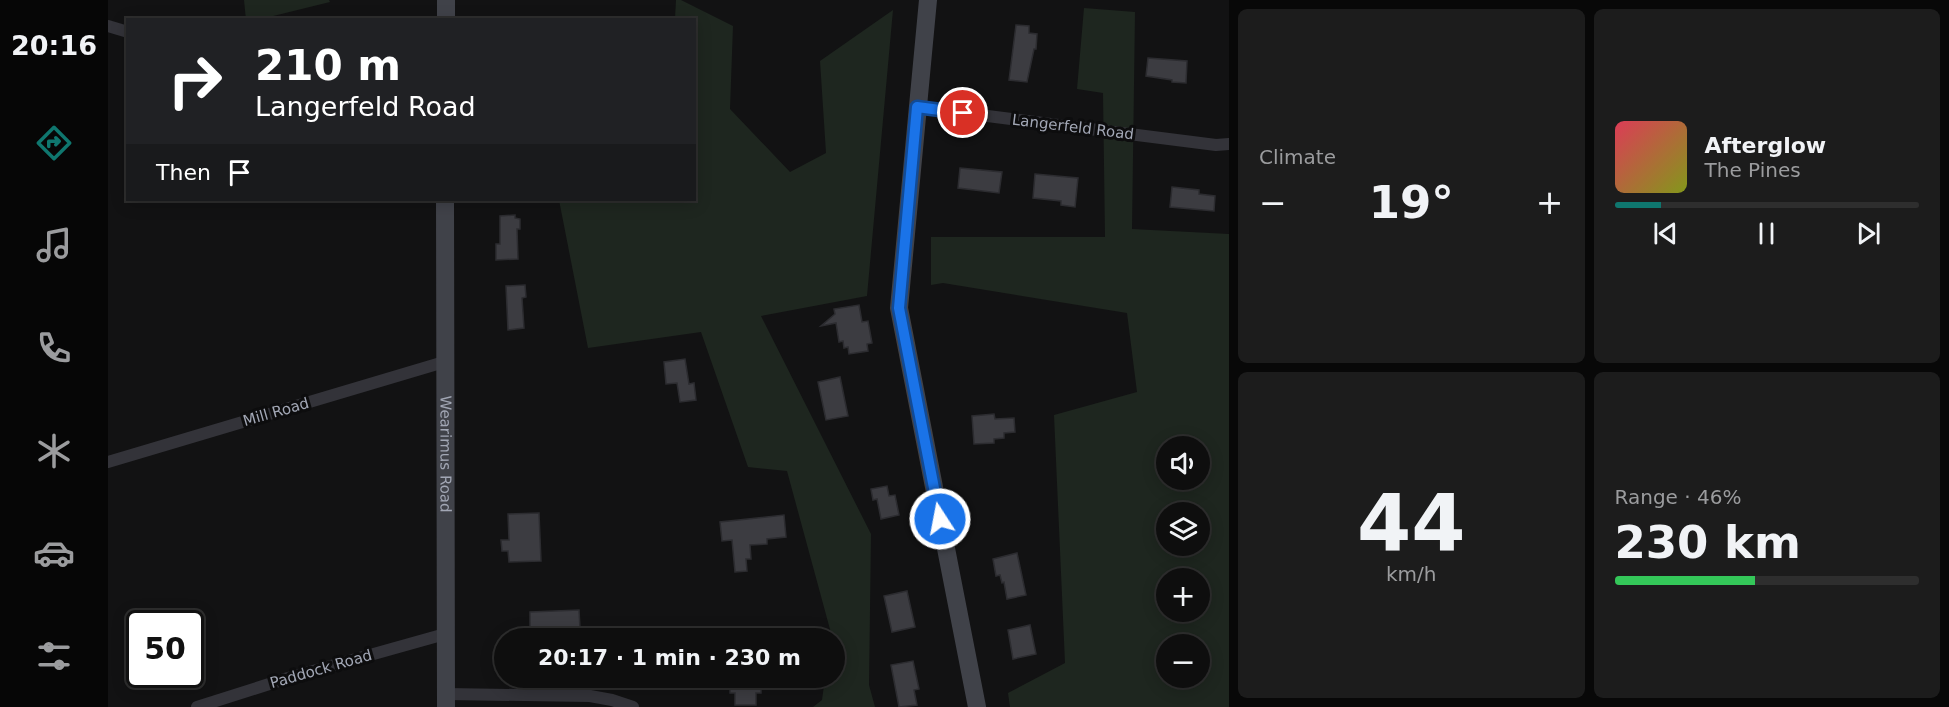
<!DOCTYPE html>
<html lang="en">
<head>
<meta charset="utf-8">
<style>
	body { margin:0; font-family:"DejaVu Sans",sans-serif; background:#1c1c1c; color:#f1f3f6; height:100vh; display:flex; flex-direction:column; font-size:22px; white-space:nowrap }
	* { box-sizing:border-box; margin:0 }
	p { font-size:20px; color:#9b9c9e }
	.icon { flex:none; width:33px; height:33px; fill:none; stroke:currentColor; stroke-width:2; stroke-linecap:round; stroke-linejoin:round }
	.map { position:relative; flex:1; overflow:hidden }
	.side { display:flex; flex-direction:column; gap:9px; padding:9px; background:#080808; width:720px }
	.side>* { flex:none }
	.banner { position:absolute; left:18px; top:18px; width:570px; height:183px; border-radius:0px; box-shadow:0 3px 15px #0003,0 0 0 2px #2e2e2e; background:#202124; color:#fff; overflow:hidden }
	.buttons { position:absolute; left:1048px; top:436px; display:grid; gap:12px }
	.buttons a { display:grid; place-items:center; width:54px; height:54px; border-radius:50%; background:#0e0e0e; box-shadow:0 3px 15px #0003,0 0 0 2px #2e2e2e; font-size:30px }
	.speed { position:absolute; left:18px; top:610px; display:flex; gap:12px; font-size:30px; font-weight:700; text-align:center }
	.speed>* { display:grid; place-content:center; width:78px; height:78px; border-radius:50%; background:#0e0e0e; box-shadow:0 3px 15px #0003,0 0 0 2px #2e2e2e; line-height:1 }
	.speed .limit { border:3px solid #111; border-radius:9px; background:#fff; color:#111 }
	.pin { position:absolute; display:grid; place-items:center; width:51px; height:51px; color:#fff; margin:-26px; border:3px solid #fff; border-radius:50%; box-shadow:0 2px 6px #0007 }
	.me { position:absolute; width:66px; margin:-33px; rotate:349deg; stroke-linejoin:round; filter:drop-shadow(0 0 4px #0008) }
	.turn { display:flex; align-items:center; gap:21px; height:126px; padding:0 30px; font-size:27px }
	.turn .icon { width:78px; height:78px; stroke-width:2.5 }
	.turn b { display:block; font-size:42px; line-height:51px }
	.then { display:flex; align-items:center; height:57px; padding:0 30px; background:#0003; gap:12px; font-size:22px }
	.big { font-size:45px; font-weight:700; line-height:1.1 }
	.side .widget { flex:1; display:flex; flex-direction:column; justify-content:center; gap:9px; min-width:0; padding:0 21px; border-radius:9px; background:#1c1c1c }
	.side .dial { align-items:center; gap:0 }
	.dial b { font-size:78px; line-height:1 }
	.song { display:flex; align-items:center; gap:18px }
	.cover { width:72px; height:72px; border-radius:9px; background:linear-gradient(135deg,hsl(350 70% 55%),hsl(70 70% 35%)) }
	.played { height:6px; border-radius:3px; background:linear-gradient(90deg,#0f766e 15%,#2e2e2e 15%) }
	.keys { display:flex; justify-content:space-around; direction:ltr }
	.heat { display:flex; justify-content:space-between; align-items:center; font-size:33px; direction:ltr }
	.charge { height:9px; border-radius:4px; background:linear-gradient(90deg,#34c759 46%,#2e2e2e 0) }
	.side .tiles { flex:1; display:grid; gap:9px; grid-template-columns:repeat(2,1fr) }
	.trip { position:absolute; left:386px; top:628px; width:351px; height:60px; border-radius:30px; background:#0e0e0e; box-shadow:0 3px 15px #0003,0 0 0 2px #2e2e2e; font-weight:700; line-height:60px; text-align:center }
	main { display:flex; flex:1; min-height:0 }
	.menu { display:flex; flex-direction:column; width:108px; justify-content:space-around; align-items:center; background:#060606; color:#9b9c9e }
	.menu .icon { width:42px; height:42px }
	.menu .on { color:#0f766e }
	.menu b { font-size:27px; color:#f1f3f6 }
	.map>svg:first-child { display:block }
	.green { fill:#1e261f; fill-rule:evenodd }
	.building { fill:#3c3c41; stroke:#2c2c30; stroke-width:1.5 }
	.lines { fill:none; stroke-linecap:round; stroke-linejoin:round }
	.street { stroke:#333339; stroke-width:12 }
	.secondary { stroke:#404249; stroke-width:18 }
	.route-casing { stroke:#114b97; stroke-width:15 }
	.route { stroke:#1a73e8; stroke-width:10 }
	.labels { text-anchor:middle; stroke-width:6; stroke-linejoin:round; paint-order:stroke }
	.street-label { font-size:15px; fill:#a2a7b5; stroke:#0d0d0e }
</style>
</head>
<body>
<main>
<nav class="menu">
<b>20:16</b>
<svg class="icon on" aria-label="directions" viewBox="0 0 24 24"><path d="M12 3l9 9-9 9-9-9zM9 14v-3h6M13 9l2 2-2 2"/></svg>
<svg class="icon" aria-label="music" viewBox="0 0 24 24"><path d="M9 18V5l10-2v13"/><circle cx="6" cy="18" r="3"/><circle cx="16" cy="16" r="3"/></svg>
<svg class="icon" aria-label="phone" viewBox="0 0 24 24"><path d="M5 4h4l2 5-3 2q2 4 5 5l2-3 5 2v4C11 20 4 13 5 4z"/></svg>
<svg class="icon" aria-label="climate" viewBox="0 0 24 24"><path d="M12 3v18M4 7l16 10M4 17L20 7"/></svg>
<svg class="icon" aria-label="car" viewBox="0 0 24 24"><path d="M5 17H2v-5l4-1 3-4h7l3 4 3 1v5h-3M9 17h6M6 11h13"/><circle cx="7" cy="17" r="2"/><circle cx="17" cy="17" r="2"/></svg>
<svg class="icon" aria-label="filters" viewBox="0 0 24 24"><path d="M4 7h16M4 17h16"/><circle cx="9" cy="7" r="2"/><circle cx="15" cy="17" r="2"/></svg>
</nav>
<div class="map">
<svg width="1121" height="707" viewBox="0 0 1121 707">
	<rect width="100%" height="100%" fill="#121213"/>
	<!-- green -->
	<g class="green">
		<path d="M 136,0 L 221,0 L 222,2 L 153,19 L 138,20 Z"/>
		<path d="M 568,0 L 573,0 L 625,26 L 622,109 L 682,172 L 718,153 L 712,61 L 785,10 L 759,296 L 653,316 L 763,534 L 761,685 L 767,707 L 705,707 L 714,700 L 717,678 L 726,678 L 726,639 L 722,639 L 723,633 L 679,471 L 640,467 L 593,332 L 480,348 L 451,200 L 586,200 L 586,20 L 567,19 Z"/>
		<path d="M 976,8 L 1027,12 L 1024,229 L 1121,234 L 1121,707 L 902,707 L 900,693 L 957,663 L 946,415 L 1029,392 L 1019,313 L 835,283 L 823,285 L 823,237 L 997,237 L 995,93 L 969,89 ZM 1059,447 L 1092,447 L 1092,480 L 1059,480 ZM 1059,513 L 1092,513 L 1092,546 L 1059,546 ZM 1059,579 L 1092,579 L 1092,612 L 1059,612 ZM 1059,645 L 1092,645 L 1092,678 L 1059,678 Z"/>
	</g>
	<!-- building -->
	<g class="building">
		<path d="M 908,25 L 921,26 L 921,33 L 929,34 L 928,49 L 926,49 L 919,82 L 901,80 Z"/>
		<path d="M 1040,58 L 1079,61 L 1078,83 L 1064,82 L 1064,80 L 1038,76 Z"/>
		<path d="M 852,168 L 894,172 L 891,193 L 850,188 Z"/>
		<path d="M 927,174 L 970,178 L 967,207 L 953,205 L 953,201 L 925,198 Z"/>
		<path d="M 1064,187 L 1091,190 L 1091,194 L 1107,196 L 1106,211 L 1062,207 Z"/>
		<path d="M 407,215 L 407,218 L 412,219 L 412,229 L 409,229 L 410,259 L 388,260 L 388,244 L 392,244 L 392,216 Z"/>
		<path d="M 417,285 L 418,297 L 414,298 L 416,328 L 400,330 L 398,286 Z"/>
		<path d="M 751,305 L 754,322 L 760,321 L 764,343 L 759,344 L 760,351 L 741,354 L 740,347 L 736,348 L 735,341 L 731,342 L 728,323 L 713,326 L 727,314 L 726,309 Z"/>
		<path d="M 577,359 L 581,384 L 586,383 L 588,400 L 572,402 L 569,383 L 558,384 L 556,362 Z"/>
		<path d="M 732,377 L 740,416 L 718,420 L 710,382 Z"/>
		<path d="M 886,414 L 887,419 L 906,418 L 907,432 L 896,433 L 896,438 L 886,439 L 886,443 L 866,444 L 864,416 Z"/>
		<path d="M 779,486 L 781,496 L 787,495 L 791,515 L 773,519 L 769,499 L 765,500 L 763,489 Z"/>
		<path d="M 431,513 L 433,561 L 401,562 L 400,551 L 394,551 L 393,540 L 401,540 L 400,514 Z"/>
		<path d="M 676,515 L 678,537 L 659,539 L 659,544 L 642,545 L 643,559 L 638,559 L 639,571 L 627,572 L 624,540 L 614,541 L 612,522 Z"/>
		<path d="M 909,553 L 918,595 L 899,599 L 896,582 L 894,583 L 892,575 L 888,576 L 885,559 Z"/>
		<path d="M 799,591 L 807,627 L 784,632 L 776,596 Z"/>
		<path d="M 471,610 L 472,628 L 494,627 L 495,639 L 448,639 L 447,632 L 422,633 L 422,612 Z"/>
		<path d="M 922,625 L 928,654 L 905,659 L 900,630 Z"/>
		<path d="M 805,661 L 811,689 L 806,690 L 809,705 L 791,707 L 783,665 Z"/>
		<path d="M 622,678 L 653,678 L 653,693 L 648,693 L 648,705 L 627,705 L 627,693 L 622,693 Z"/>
	</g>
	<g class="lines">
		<!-- street -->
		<g class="street">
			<path d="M 0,26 L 20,32"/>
			<path d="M 809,107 L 1108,145 L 1121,144"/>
			<path d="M 0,462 L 336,362"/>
			<path d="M 338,694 L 482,696 L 504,700 L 525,707"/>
			<path d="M 89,707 L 180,678 L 337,634"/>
		</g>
		<!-- secondary -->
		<g class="secondary">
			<path d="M 820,0 L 791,308 L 869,707"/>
			<path d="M 338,20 L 338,0"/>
			<path id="s1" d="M 337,200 L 338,707"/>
		</g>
	</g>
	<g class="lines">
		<!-- route casing -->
		<g class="route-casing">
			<path id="route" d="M 832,519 L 791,308 L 809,107 L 855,113"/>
		</g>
		<!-- route -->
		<use href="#route" class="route"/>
	</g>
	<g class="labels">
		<!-- street labels -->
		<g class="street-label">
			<text transform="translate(965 127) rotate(7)" y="5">Langerfeld Road</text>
			<text transform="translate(168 412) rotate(-16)" y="5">Mill Road</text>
			<text dy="5" stroke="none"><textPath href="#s1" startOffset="254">Wearimus Road</textPath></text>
			<text transform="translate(213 669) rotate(-16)" y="5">Paddock Road</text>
		</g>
	</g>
</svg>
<div class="buttons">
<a><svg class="icon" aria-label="sound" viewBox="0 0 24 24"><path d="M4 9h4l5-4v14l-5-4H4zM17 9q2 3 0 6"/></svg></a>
<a><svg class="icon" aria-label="layers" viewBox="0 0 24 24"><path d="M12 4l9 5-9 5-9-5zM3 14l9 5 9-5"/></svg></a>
<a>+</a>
<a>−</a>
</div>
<div class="speed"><div class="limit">50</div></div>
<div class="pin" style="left:855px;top:113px;background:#d93025"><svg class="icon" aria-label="arrive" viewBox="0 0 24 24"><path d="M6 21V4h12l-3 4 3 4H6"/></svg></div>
<svg class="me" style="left:832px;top:519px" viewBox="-20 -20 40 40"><circle r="17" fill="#1a73e8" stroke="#fff" stroke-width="3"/><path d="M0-11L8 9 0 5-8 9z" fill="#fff"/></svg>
<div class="trip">20:17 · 1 min · 230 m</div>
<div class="banner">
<div class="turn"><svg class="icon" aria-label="right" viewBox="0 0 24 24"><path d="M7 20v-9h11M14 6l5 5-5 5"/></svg><div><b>210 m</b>Langerfeld Road</div></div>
<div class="then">Then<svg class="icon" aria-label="arrive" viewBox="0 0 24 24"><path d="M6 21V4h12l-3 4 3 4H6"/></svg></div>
</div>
</div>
<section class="side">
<div class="tiles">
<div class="widget"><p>Climate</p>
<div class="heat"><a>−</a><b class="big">19°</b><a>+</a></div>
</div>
<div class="widget">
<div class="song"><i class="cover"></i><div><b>Afterglow</b><p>The Pines</p></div></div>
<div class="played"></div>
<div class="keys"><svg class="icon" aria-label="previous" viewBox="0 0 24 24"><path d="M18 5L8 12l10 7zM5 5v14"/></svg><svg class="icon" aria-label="pause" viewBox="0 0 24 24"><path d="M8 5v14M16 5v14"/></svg><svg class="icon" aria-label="next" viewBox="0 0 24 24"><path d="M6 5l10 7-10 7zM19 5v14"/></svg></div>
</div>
<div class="widget dial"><b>44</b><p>km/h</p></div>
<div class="widget"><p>Range · 46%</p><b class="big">230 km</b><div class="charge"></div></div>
</div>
</section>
</main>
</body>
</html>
